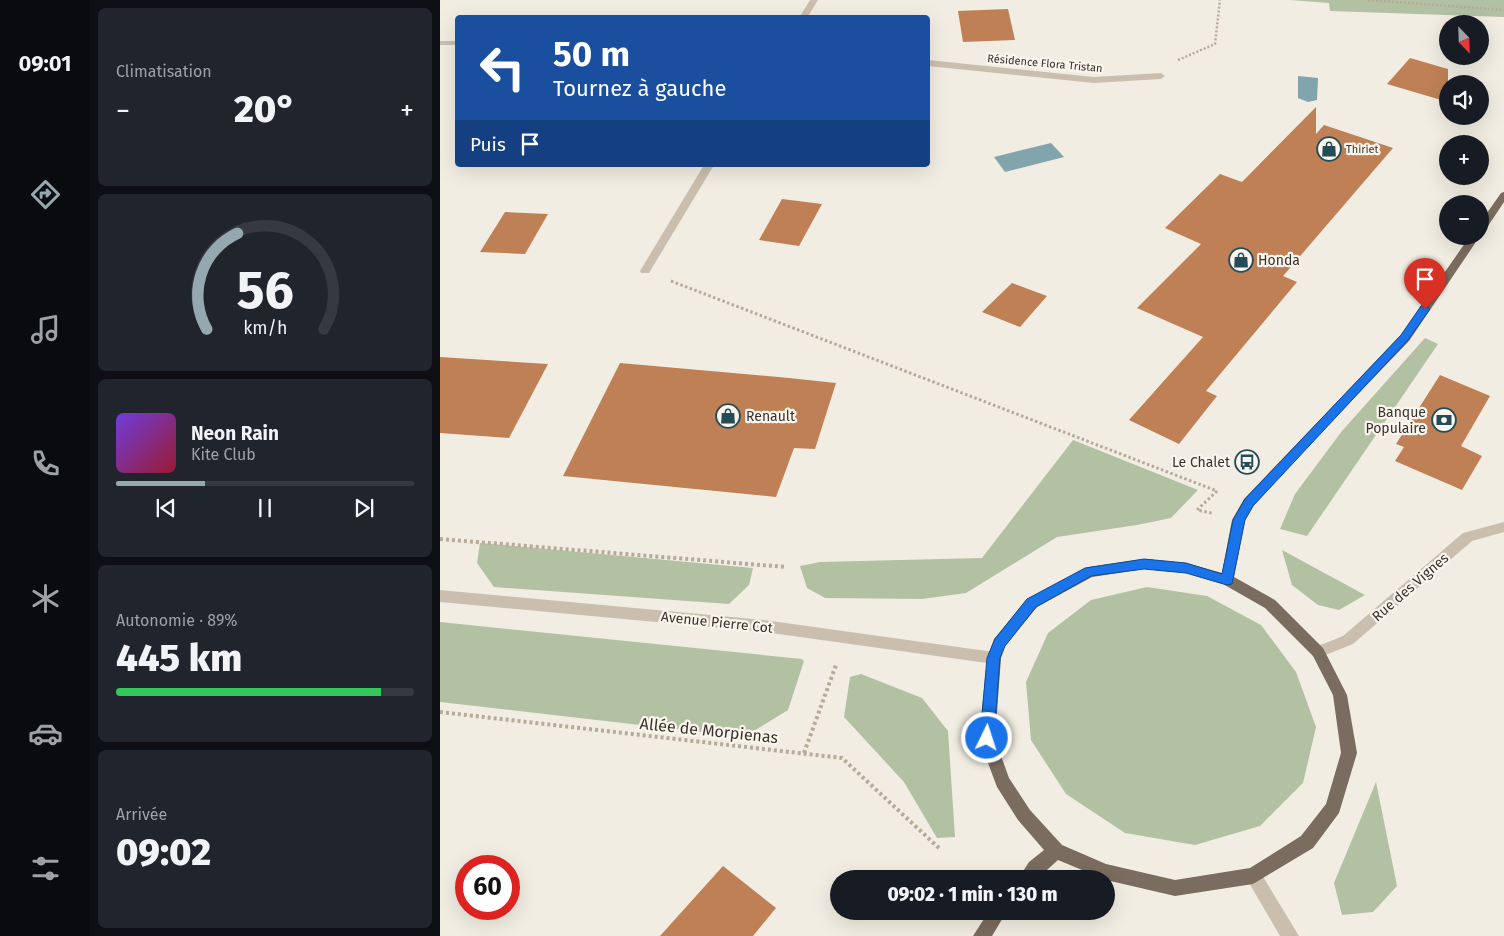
<!DOCTYPE html>
<html lang="fr">
<head>
<meta charset="utf-8">
<style>
	body { margin:0; font-family:"Fira Sans",sans-serif; background:#20242c; color:#f1f3f6; height:100vh; display:flex; flex-direction:column; font-size:19px; white-space:nowrap }
	* { box-sizing:border-box; margin:0 }
	p { font-size:16px; color:#9ea1a6 }
	.icon { flex:none; width:28px; height:28px; fill:none; stroke:currentColor; stroke-width:2; stroke-linecap:round; stroke-linejoin:round }
	.map { position:relative; flex:1; overflow:hidden }
	.drawer { display:flex; flex-direction:column; gap:8px; padding:8px; background:#0d0f14; width:350px }
	.drawer>* { flex:none }
	.guide { position:absolute; left:15px; top:15px; width:475px; height:152px; border-radius:5px; box-shadow:0 5px 20px #0002; background:#1a4fa0; color:#fff; overflow:hidden }
	.needle { width:32px; rotate:157deg }
	.buttons { position:absolute; left:999px; top:15px; display:grid; gap:10px }
	.buttons a { display:grid; place-items:center; width:50px; height:50px; border-radius:50%; background:#171b24; box-shadow:0 5px 20px #0002; font-size:25px }
	.speed { position:absolute; left:15px; top:855px; display:flex; gap:10px; font-size:25px; font-weight:700; text-align:center }
	.speed>* { display:grid; place-content:center; width:65px; height:65px; border-radius:50%; background:#171b24; box-shadow:0 5px 20px #0002; line-height:1 }
	.speed .limit { border:8px solid #d22; background:#fff; color:#111 }
	.pin { position:absolute; display:grid; place-items:center; width:42px; height:42px; color:#fff; margin:-51px -21px; border-radius:50% 50% 50% 0; rotate:-45deg; box-shadow:0 0 5px #0007 }
	.pin .icon { rotate:45deg }
	.me { position:absolute; width:55px; margin:-28px; rotate:4deg; stroke-linejoin:round; filter:drop-shadow(0 0 4px #0008) }
	.turn { display:flex; align-items:center; gap:18px; height:105px; padding:0 15px; font-size:22px }
	.turn .icon { width:65px; height:65px; stroke-width:2.5 }
	.turn b { display:block; font-size:35px; line-height:42px }
	.then { display:flex; align-items:center; height:48px; padding:0 15px; background:#0003; gap:10px; font-size:19px }
	.big { font-size:38px; font-weight:800; line-height:1.1 }
	.drawer .widget { flex:1; display:flex; flex-direction:column; justify-content:center; gap:8px; min-width:0; padding:0 18px; border-radius:8px; background:#20242c }
	.drawer .dial { align-items:center; gap:0 }
	.dial svg { height:130px; overflow:visible; fill:none; stroke:#363941; stroke-width:7; stroke-linecap:round; text-anchor:middle }
	.dial text { fill:#f1f3f6; stroke:none }
	.song { display:flex; align-items:center; gap:15px }
	.cover { width:60px; height:60px; border-radius:8px; background:linear-gradient(135deg,hsl(260 70% 55%),hsl(350 70% 35%)) }
	.played { height:5px; border-radius:2px; background:linear-gradient(90deg,#95a8af 30%,#363941 30%) }
	.keys { display:flex; justify-content:space-around; direction:ltr }
	.heat { display:flex; justify-content:space-between; align-items:center; font-size:28px; direction:ltr }
	.charge { height:8px; border-radius:4px; background:linear-gradient(90deg,#34c759 89%,#363941 0) }
	.trip { position:absolute; left:390px; top:870px; width:285px; height:50px; border-radius:25px; background:#171b24; box-shadow:0 5px 20px #0002; font-weight:800; line-height:50px; text-align:center }
	main { display:flex; flex:1; min-height:0 }
	.tab-bar { display:flex; flex-direction:column; width:90px; justify-content:space-around; align-items:center; background:#090b0e; color:#9ea1a6 }
	.tab-bar .icon { width:35px; height:35px }
	.tab-bar .selected { color:#95a8af }
	.tab-bar b { font-size:22px; color:#f1f3f6 }
	.map>svg:first-child { display:block }
	.green { fill:#b1c1a2 }
	.water { fill:#82a4ad }
	.building { fill:#be8054 }
	.lines { fill:none; stroke-linecap:round; stroke-linejoin:round }
	.path-far2 { stroke:#b6aa98; stroke-width:2.5; stroke-dasharray:2 2; stroke-linecap:butt }
	.path-far1 { stroke:#b6aa98; stroke-width:3; stroke-dasharray:2.5 2.5; stroke-linecap:butt }
	.path { stroke:#b6aa98; stroke-width:4; stroke-dasharray:3 3; stroke-linecap:butt }
	.minor { fill:#cabfae; fill-rule:evenodd }
	.tertiary { fill:#cabfae; fill-rule:evenodd }
	.primary { fill:#7a6c5e; fill-rule:evenodd }
	.route { fill:#1a73e8; stroke:#114b97 }
	.labels { text-anchor:middle; stroke-width:4.5; stroke-linejoin:round; paint-order:stroke }
	.far-street-label { font-size:11px; fill:#39322c; stroke:#faf6ee }
	.far-poi-label { font-size:11px; fill:#39322c; stroke:#faf6ee; text-anchor:start }
	.poi-label { font-size:14px; fill:#39322c; stroke:#faf6ee; text-anchor:start }
	.street-label { font-size:14px; fill:#39322c; stroke:#faf6ee }
	.near-street-label { font-size:16px; fill:#39322c; stroke:#faf6ee }
</style>
</head>
<body>
<main>
<nav class="tab-bar">
<b>09:01</b>
<svg class="icon selected" aria-label="directions" viewBox="0 0 24 24"><path d="M12 3l9 9-9 9-9-9zM9 14v-3h6M13 9l2 2-2 2"/></svg>
<svg class="icon" aria-label="music" viewBox="0 0 24 24"><path d="M9 18V5l10-2v13"/><circle cx="6" cy="18" r="3"/><circle cx="16" cy="16" r="3"/></svg>
<svg class="icon" aria-label="phone" viewBox="0 0 24 24"><path d="M5 4h4l2 5-3 2q2 4 5 5l2-3 5 2v4C11 20 4 13 5 4z"/></svg>
<svg class="icon" aria-label="climate" viewBox="0 0 24 24"><path d="M12 3v18M4 7l16 10M4 17L20 7"/></svg>
<svg class="icon" aria-label="car" viewBox="0 0 24 24"><path d="M5 17H2v-5l4-1 3-4h7l3 4 3 1v5h-3M9 17h6M6 11h13"/><circle cx="7" cy="17" r="2"/><circle cx="17" cy="17" r="2"/></svg>
<svg class="icon" aria-label="filters" viewBox="0 0 24 24"><path d="M4 7h16M4 17h16"/><circle cx="9" cy="7" r="2"/><circle cx="15" cy="17" r="2"/></svg>
</nav>
<section class="drawer">
<div class="widget"><p>Climatisation</p>
<div class="heat"><a>−</a><b class="big">20°</b><a>+</a></div>
</div>
<div class="widget dial"><svg viewBox="0 0 100 80">
<path d="M14 69A42 42 0 1 1 86 69"/>
<path d="M14 69A42 42 0 0 1 33 10" stroke="#95a8af"/>
<text x="50" y="56" font-size="32" font-weight="700">56</text>
<text x="50" y="72" font-size="11">km/h</text>
</svg></div>
<div class="widget">
<div class="song"><i class="cover"></i><div><b>Neon Rain</b><p>Kite Club</p></div></div>
<div class="played"></div>
<div class="keys"><svg class="icon" aria-label="previous" viewBox="0 0 24 24"><path d="M18 5L8 12l10 7zM5 5v14"/></svg><svg class="icon" aria-label="pause" viewBox="0 0 24 24"><path d="M8 5v14M16 5v14"/></svg><svg class="icon" aria-label="next" viewBox="0 0 24 24"><path d="M6 5l10 7-10 7zM19 5v14"/></svg></div>
</div>
<div class="widget"><p>Autonomie · 89%</p><b class="big">445 km</b><div class="charge"></div></div>
<div class="widget"><p>Arrivée</p><b class="big">09:02</b></div>
</section>
<div class="map">
<svg width="1064" height="936" viewBox="0 0 1064 936">
	<rect width="100%" height="100%" fill="#f2ede2"/>
	<!-- green -->
	<g class="green">
		<path d="M 850,0 L 1064,0 L 1064,17 L 890,11 L 889,3 Z"/>
		<path d="M 985,338 L 998,344 L 867,536 L 840,529 L 855,494 L 902,431 Z"/>
		<path d="M 633,440 L 758,490 L 731,518 L 697,525 L 617,537 L 526,593 L 482,599 L 385,598 L 367,588 L 360,566 L 380,562 L 542,558 Z"/>
		<path d="M 40,543 L 313,568 L 309,585 L 289,604 L 54,587 L 37,563 Z"/>
		<path d="M 842,550 L 925,595 L 899,610 L 878,605 L 852,585 Z"/>
		<path d="M 707,587 L 767,596 L 821,625 L 856,672 L 876,727 L 863,783 L 820,826 L 755,845 L 685,833 L 626,794 L 591,740 L 586,682 L 608,633 L 651,600 Z"/>
		<path d="M 0,622 L 362,659 L 364,661 L 348,710 L 304,737 L 0,702 Z"/>
		<path d="M 421,674 L 482,698 L 508,731 L 515,837 L 497,838 L 464,782 L 404,717 L 410,677 Z"/>
		<path d="M 936,782 L 957,886 L 933,912 L 902,915 L 894,883 Z"/>
	</g>
	<!-- water -->
	<g class="water">
		<path d="M 858,76 L 878,78 L 877,100 L 868,102 L 858,98 Z"/>
		<path d="M 611,143 L 624,157 L 565,172 L 554,157 Z"/>
	</g>
	<!-- building -->
	<g class="building">
		<path d="M 568,9 L 575,40 L 523,42 L 518,11 Z"/>
		<path d="M 970,58 L 1008,69 L 1008,102 L 947,84 Z"/>
		<path d="M 876,107 L 876,134 L 884,125 L 953,148 L 843,276 L 857,282 L 766,391 L 777,396 L 739,444 L 689,420 L 763,337 L 697,308 L 761,244 L 725,228 L 780,174 L 802,182 Z"/>
		<path d="M 342,199 L 382,204 L 359,246 L 319,240 Z"/>
		<path d="M 65,212 L 108,214 L 85,254 L 40,252 Z"/>
		<path d="M 572,283 L 607,296 L 580,327 L 542,312 Z"/>
		<path d="M 0,357 L 108,364 L 69,438 L 0,433 Z"/>
		<path d="M 180,363 L 349,378 L 396,383 L 375,449 L 354,448 L 336,497 L 123,476 Z"/>
		<path d="M 1000,375 L 1050,396 L 1021,446 L 1042,456 L 1022,490 L 955,461 L 964,447 L 956,444 Z"/>
		<path d="M 283,866 L 336,908 L 313,936 L 220,936 Z"/>
	</g>
	<g class="lines">
		<!-- path-far2 -->
		<g class="path-far2">
			<path d="M 928,0 L 1064,10"/>
			<path d="M 738,60 L 775,44 L 780,0"/>
		</g>
		<!-- path-far1 -->
		<path class="path-far1" d="M 231,281 L 777,491 L 757,510 L 772,513"/>
		<!-- path -->
		<g class="path">
			<path d="M 0,539 L 346,567"/>
			<path d="M 0,712 L 402,758 L 500,849"/>
			<path d="M 364,753 L 396,665"/>
		</g>
		<!-- minor -->
		<g class="minor">
			<path d="M 370,0 L 378,0 L 367,18 L 359,18 Z"/>
			<rect x="0" y="41" width="18" height="4"/>
			<path d="M 488,60 L 654,77 L 721,73 L 725,76 L 721,79 L 654,83 L 488,66 Z"/>
			<path d="M 264,165 L 274,165 L 209,273 L 201,273 L 200,271 Z"/>
			<path d="M 813,868 L 819,870 L 859,936 L 840,936 L 805,876 L 807,870 Z"/>
		</g>
		<!-- tertiary -->
		<g class="tertiary">
			<path d="M 1064,522 L 1064,532 L 1032,541 L 913,644 L 878,658 L 873,656 L 871,652 L 873,648 L 903,636 L 1023,533 Z"/>
			<path d="M 0,590 L 324,620 L 554,652 L 559,654 L 561,658 L 559,662 L 554,664 L 324,632 L 0,602 Z"/>
		</g>
		<!-- primary -->
		<g class="primary">
			<path d="M 1064,192 L 1064,202 L 1044,232 L 1040,233 L 1040,223 L 1061,193 Z"/>
			<path d="M 1030,236 L 1040,236 L 969,341 L 834,481 L 814,505 L 805,520 L 794,577 L 835,600 L 883,648 L 907,695 L 917,753 L 899,813 L 873,848 L 813,884 L 735,896 L 666,880 L 618,860 L 597,879 L 578,879 L 589,862 L 604,850 L 578,820 L 557,787 L 539,739 L 547,658 L 554,639 L 587,599 L 649,567 L 704,559 L 746,563 L 782,573 L 792,520 L 804,499 L 961,335 ZM 704,569 L 746,573 L 783,584 L 825,608 L 873,656 L 893,695 L 901,753 L 886,804 L 861,836 L 810,868 L 735,880 L 666,864 L 622,845 L 590,810 L 569,778 L 555,739 L 561,658 L 565,646 L 597,607 L 652,577 Z"/>
			<path d="M 549,911 L 567,911 L 552,936 L 533,936 Z"/>
		</g>
	</g>
	<!-- route -->
	<path class="route" d="M 985,305 L 990,309 L 968,340 L 813,506 L 805,520 L 792,584 L 787,585 L 746,573 L 704,569 L 651,576 L 596,607 L 565,646 L 560,658 L 554,738 L 552,743 L 547,745 L 542,743 L 540,738 L 547,658 L 555,639 L 587,599 L 645,568 L 704,559 L 746,563 L 782,574 L 793,520 L 805,499 L 961,335 L 981,306 Z"/>
	<!-- icons -->
	<defs>
		<g id="shop-ring" transform="scale(1.25)"><circle r="9.5" fill="#faf6ee" stroke="#244c58" stroke-width="1.5"/><path d="M-5-2.5h2.3a2.7 3.5 0 0 1 5.4 0H5L5.5 6h-11ZM-1.5-2.5h3a1.5 2.3 0 0 0-3 0Z" fill="#244c58"/></g>
		<g id="bank-ring" transform="scale(1.25)"><circle r="9.5" fill="#faf6ee" stroke="#244c58" stroke-width="1.5"/><path d="M-6-4H6V4H-6ZM0-2.3a2.3 2.3 0 1 0 0 4.6a2.3 2.3 0 1 0 0-4.6Z" fill="#244c58"/></g>
		<g id="bus-ring" transform="scale(1.25)"><circle r="9.5" fill="#faf6ee" stroke="#244c58" stroke-width="1.5"/><path d="M-5-6H5V4H4V6H2V4H-2V6H-4V4H-5ZM-3.5-4V0h7V-4ZM-3.5 1.2v1.5H-2V1.2ZM2 1.2v1.5H3.5V1.2Z" fill="#244c58"/></g>
	</defs>
	<g fill-rule="evenodd">
		<use href="#shop-ring" x="889" y="149"/>
		<use href="#shop-ring" x="801" y="260"/>
		<use href="#shop-ring" x="288" y="416"/>
		<use href="#bank-ring" x="1004" y="420"/>
		<use href="#bus-ring" x="807" y="462"/>
	</g>
	<g class="labels">
		<!-- far-street labels -->
		<g class="far-street-label">
			<text transform="translate(605 63) rotate(5)" y="4">Résidence Flora Tristan</text>
		</g>
		<!-- far-poi labels -->
		<g class="far-poi-label">
			<text x="906" y="153">Thiriet</text>
		</g>
		<!-- poi labels -->
		<g class="poi-label">
			<text x="818" y="265">Honda</text>
			<text x="986" y="417" text-anchor="end">Banque<tspan x="986" dy="16">Populaire</tspan></text>
			<text x="306" y="421">Renault</text>
			<text x="790" y="467" text-anchor="end">Le Chalet</text>
		</g>
		<!-- street labels -->
		<g class="street-label">
			<text transform="translate(970 587) rotate(-41)" y="5">Rue des Vignes</text>
			<text transform="translate(277 622) rotate(6)" y="5">Avenue Pierre Cot</text>
		</g>
		<!-- near-street labels -->
		<g class="near-street-label">
			<text transform="translate(269 730) rotate(6)" y="6">Allée de Morpienas</text>
		</g>
	</g>
</svg>
<div class="buttons">
<a><svg class="needle" viewBox="-14 -14 28 28"><path d="M0-13l5 13h-10z" fill="#e53935"/><path d="M0 13l5-13h-10z" fill="#9ea1a6"/></svg></a>
<a><svg class="icon" aria-label="sound" viewBox="0 0 24 24"><path d="M4 9h4l5-4v14l-5-4H4zM17 9q2 3 0 6"/></svg></a>
<a>+</a>
<a>−</a>
</div>
<div class="speed"><div class="limit">60</div></div>
<div class="pin" style="left:985px;top:309px;background:#d93025"><svg class="icon" aria-label="arrive" viewBox="0 0 24 24"><path d="M6 21V4h12l-3 4 3 4H6"/></svg></div>
<svg class="me" style="left:547px;top:738px" viewBox="-20 -20 40 40"><circle r="17" fill="#1a73e8" stroke="#fff" stroke-width="3"/><path d="M0-11L8 9 0 5-8 9z" fill="#fff"/></svg>
<div class="trip">09:02 · 1 min · 130 m</div>
<div class="guide">
<div class="turn"><svg class="icon" aria-label="left" viewBox="0 0 24 24"><path d="M17 20v-9H6M10 6l-5 5 5 5"/></svg><div><b>50 m</b>Tournez à gauche</div></div>
<div class="then">Puis<svg class="icon" aria-label="arrive" viewBox="0 0 24 24"><path d="M6 21V4h12l-3 4 3 4H6"/></svg></div>
</div>
</div>
</main>
</body>
</html>
